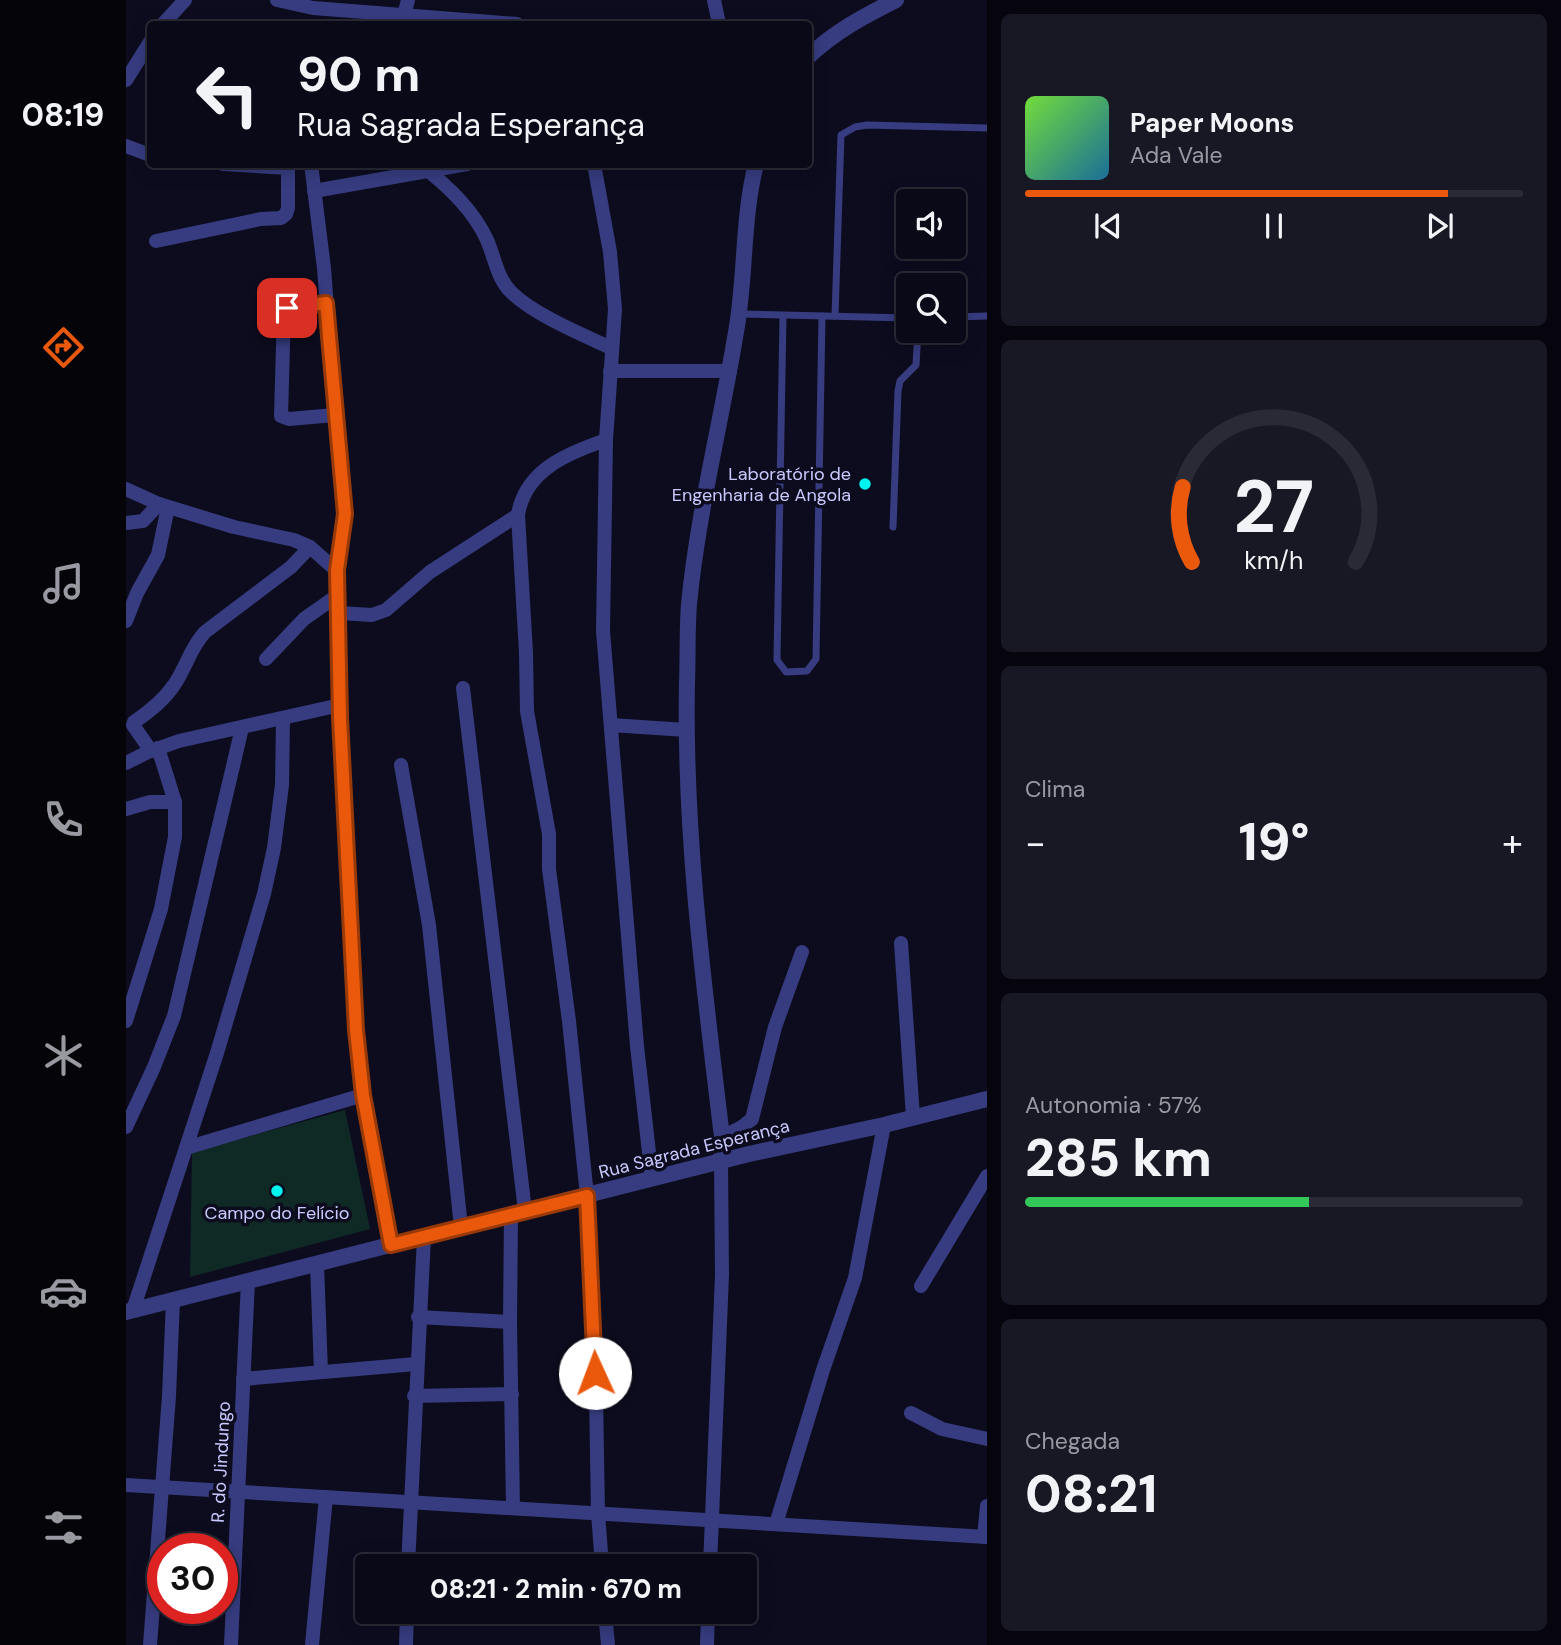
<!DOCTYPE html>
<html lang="pt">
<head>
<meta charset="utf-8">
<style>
	body { margin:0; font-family:"DM Sans",sans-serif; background:#181724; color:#f1f3f6; height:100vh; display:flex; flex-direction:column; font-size:26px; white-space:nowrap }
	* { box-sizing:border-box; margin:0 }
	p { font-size:23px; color:#999aa1 }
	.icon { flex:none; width:38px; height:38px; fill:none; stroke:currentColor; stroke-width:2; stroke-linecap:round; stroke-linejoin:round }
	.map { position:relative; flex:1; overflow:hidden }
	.side { display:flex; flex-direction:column; gap:14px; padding:14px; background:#06050d; width:574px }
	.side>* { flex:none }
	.guide { position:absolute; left:21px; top:21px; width:665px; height:147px; border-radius:7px; box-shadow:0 4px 18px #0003,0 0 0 2px #2a2a36; background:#0a0917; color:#f1f3f6; overflow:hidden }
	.tools { position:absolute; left:770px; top:189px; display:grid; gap:14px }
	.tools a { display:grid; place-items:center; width:70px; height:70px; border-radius:7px; background:#0a0917; box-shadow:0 4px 18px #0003,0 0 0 2px #2a2a36; font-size:35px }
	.speed { position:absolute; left:21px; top:1533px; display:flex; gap:14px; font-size:35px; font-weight:700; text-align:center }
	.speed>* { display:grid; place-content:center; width:91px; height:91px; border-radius:50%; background:#0a0917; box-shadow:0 4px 18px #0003,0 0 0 2px #2a2a36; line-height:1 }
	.speed .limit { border:10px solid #d22; background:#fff; color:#111 }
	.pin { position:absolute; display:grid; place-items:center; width:60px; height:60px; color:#fff; margin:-30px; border-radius:14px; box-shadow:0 4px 10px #0006 }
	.me { position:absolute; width:77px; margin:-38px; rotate:358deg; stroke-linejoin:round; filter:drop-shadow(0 0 5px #0008) }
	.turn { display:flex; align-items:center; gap:24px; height:147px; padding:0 35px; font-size:32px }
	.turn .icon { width:91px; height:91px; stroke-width:2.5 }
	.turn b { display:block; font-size:49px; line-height:60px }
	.big { font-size:52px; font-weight:800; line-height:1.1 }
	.side .tile { flex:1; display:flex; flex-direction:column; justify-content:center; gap:10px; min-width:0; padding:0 24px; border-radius:10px; background:#181724 }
	.side .dial { align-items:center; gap:0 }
	.dial svg { height:182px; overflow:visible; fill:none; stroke:#2a2a36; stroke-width:7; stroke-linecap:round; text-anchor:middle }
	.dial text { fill:#f1f3f6; stroke:none }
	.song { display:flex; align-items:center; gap:21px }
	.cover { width:84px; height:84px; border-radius:10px; background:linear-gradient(135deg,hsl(100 70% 55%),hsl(200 70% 35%)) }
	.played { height:7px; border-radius:4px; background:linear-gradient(90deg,#ea580c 85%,#2a2a36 85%) }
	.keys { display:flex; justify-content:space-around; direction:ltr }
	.heat { display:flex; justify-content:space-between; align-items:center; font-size:38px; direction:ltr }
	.charge { height:10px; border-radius:5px; background:linear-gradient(90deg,#34c759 57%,#2a2a36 0) }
	.trip { position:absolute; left:229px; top:1554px; width:402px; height:70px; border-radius:7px; background:#0a0917; box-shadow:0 4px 18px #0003,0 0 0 2px #2a2a36; font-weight:800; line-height:70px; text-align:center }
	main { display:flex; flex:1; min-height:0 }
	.tab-bar { display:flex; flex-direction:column; width:126px; justify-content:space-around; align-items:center; background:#040409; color:#999aa1 }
	.tab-bar .icon { width:49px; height:49px }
	.tab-bar .selected { color:#ea580c }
	.tab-bar b { font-size:32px; color:#f1f3f6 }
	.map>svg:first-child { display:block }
	.green { fill:#0f2925 }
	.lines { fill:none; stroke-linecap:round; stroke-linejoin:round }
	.service { stroke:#363c7f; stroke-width:7 }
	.minor { stroke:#363c7f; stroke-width:14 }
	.tertiary { stroke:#363c7f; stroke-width:16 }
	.route-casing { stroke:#983908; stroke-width:18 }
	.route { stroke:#ea580c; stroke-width:12 }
	.poi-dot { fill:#00f4ef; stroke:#0d0c1f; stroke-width:2.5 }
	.labels { text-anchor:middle; stroke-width:7; stroke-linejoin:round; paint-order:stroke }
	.poi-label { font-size:18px; fill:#c9caff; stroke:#0d0c1f; text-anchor:end }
	.street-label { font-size:18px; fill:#c9caff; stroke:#0d0c1f }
</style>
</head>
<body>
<main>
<nav class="tab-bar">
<b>08:19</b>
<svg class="icon selected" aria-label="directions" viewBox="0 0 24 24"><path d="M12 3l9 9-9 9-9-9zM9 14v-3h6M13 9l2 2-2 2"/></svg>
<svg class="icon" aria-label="music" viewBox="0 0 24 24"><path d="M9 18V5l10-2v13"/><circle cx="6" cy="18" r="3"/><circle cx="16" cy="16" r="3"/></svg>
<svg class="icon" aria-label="phone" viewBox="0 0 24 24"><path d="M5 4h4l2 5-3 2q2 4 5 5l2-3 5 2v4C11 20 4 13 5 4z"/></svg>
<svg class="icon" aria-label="climate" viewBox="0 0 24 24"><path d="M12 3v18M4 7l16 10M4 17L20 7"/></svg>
<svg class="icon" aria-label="car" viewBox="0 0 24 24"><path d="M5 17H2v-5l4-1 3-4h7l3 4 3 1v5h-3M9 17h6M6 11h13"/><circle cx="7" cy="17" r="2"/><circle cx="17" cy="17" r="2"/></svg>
<svg class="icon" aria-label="filters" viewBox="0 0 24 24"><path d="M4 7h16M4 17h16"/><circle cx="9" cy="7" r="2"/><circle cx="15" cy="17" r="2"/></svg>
</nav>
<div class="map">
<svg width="861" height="1645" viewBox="0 0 861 1645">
	<rect width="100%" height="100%" fill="#0d0c1f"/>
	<!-- green -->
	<path class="green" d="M 219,1110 L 244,1229 L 64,1277 L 66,1152 Z"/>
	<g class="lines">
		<!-- service -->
		<g class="service">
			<path d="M 614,314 L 782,318"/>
			<path d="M 657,316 L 651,660 L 660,672 L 681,671 L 690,659 L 696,316"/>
			<path d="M 709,316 L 715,135 L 729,127 L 741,125 L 861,128"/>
			<path d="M 828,317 L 861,316"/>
			<path d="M 767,527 L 772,391 L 774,381 L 790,365 L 792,331"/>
		</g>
		<!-- minor -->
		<g class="minor">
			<path d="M 151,0 L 187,8 L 391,24"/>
			<path d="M 588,0 L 593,24"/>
			<path d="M 278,15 L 282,0"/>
			<path d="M 37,24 L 59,0"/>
			<path d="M 0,80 L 24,42"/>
			<path d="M 0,146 L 24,155"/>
			<path d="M 97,164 L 162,168 L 162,164"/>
			<path d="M 185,164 L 198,268 L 209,415 L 219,514 L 210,570 L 214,623 L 214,718 L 230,1030 L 237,1095 L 265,1245"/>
			<path d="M 293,164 C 320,184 347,209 361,240 C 369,258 371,279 386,293 C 409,315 455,334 485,348"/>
			<path d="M 468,164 L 484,252 L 489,309 L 480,440 L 477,631 L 511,1046 L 526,1179"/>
			<path d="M 188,191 L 341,164"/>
			<path d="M 30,241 L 135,219 L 155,218 L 160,214 L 162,208 L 162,168"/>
			<path d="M 199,303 L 158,310 L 155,416 L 163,419 L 209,415"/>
			<path d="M 484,371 L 604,371"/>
			<path d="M 0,489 L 33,504 L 108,527 L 168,540 L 184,547 L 210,570"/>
			<path d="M 0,523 L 17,521 L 33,504"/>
			<path d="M 213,613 L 246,615 L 260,610 L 304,572 L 392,515"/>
			<path d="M 0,621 L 11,593 L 32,555 L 42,507"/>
			<path d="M 140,659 L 178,619 L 212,595"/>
			<path d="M 337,688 L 399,1211"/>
			<path d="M 485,725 L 560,730"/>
			<path d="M 25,751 L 7,725 L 8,722 C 23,712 38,700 48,685 C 60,668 64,648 79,632 L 165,567 L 184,547"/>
			<path d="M 0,763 L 22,752 L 53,741 L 214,705"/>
			<path d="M 275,765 L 303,925 L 335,1227"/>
			<path d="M 0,809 L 24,802 L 49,802"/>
			<path d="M 775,943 L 787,1117"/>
			<path d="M 0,1021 L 35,909 L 49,837 L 49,802 L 32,748"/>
			<path d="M 0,1127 L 28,1067 L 48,1016 L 116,728"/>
			<path d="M 596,1137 L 616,1127 L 626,1119 L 649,1027 L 676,952"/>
			<path d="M 60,1148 L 237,1095"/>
			<path d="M 385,1215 L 384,1322 L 387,1508"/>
			<path d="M 191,1264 L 195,1372"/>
			<path d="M 795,1286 L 861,1176"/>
			<path d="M 7,1310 L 91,1053 L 138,894 L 148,848 L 156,785 L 157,719"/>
			<path d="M 292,1317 L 384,1322"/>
			<path d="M 117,1379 L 290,1364"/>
			<path d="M 288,1396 L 386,1394"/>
			<path d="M 785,1413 L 816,1429 L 861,1439"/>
			<path d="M 0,1485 L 861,1537"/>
			<path d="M 650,1524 L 697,1370 L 729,1278 L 758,1125"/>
			<path d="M 858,1537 L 861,1506"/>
			<path d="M 282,1566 L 298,1237"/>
			<path d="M 476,1566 L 472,1513 L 470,1395 L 461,1196 L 443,1021 L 423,869 L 423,834 L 401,711 L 400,653 L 392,515 C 399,470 442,453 480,440"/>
			<path d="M 584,1566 L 596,1275 L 595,1162"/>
			<path d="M 479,1612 L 482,1645"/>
			<path d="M 24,1645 L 43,1396 L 47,1300"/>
			<path d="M 105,1645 L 122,1281"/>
			<path d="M 186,1645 L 200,1497"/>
			<path d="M 280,1645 L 281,1612"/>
			<path d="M 581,1645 L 582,1612"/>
		</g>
		<!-- tertiary -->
		<g class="tertiary">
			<path d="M 682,57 C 708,32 738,16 770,0"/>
			<path d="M 595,1162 L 596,1137 C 578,986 558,835 561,683 C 562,657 561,630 563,604 C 572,512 595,423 610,332 C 620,277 616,219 630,164"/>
			<path d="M 0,1312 L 623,1154 L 758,1125 L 861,1099"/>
		</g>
	</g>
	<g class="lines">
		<!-- route casing -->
		<g class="route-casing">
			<path id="route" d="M 161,308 L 200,303 L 219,514 L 211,570 L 214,718 L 230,1030 L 237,1095 L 265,1245 L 461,1196 L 469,1373"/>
		</g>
		<!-- route -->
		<use href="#route" class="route"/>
	</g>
	<!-- markers -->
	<g class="poi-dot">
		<circle cx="739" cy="484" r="7"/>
		<circle cx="151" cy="1191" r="7"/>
	</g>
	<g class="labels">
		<!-- poi labels -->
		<g class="poi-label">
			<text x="725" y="480">Laboratório de<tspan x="725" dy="21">Engenharia de Angola</tspan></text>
			<text x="151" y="1219" text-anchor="middle">Campo do Felício</text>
		</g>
		<!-- street labels -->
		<g class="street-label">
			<text transform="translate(568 1149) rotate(-14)" y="6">Rua Sagrada Esperança</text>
			<text transform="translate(95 1462) rotate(-87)" y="6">R. do Jindungo</text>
		</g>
	</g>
</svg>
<div class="tools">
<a><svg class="icon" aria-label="sound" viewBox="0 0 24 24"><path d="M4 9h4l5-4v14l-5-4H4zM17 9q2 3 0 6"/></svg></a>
<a><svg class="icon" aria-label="search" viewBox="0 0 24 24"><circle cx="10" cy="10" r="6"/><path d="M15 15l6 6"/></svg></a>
</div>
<div class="speed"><div class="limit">30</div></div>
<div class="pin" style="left:161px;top:308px;background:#d93025"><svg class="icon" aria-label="arrive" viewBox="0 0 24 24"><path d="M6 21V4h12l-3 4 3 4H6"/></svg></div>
<svg class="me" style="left:469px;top:1373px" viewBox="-20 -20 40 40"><circle r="19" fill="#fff"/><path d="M0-13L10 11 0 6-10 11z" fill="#ea580c"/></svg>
<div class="trip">08:21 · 2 min · 670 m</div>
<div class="guide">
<div class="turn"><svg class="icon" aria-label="left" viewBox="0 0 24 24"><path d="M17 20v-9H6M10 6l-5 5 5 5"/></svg><div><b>90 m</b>Rua Sagrada Esperança</div></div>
</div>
</div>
<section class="side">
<div class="tile">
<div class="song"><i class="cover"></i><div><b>Paper Moons</b><p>Ada Vale</p></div></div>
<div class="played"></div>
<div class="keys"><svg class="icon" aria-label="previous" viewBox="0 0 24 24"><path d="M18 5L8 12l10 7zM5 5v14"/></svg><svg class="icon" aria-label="pause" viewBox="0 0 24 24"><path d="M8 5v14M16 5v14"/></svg><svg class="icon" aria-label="next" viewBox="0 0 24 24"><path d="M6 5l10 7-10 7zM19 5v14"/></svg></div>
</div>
<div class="tile dial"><svg viewBox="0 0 100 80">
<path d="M14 69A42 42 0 1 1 86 69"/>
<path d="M14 69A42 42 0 0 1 10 36" stroke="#ea580c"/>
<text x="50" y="56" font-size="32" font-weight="700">27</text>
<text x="50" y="72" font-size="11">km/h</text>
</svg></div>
<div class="tile"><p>Clima</p>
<div class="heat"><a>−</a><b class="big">19°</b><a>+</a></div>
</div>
<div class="tile"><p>Autonomia · 57%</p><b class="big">285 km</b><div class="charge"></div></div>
<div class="tile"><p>Chegada</p><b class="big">08:21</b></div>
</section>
</main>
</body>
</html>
